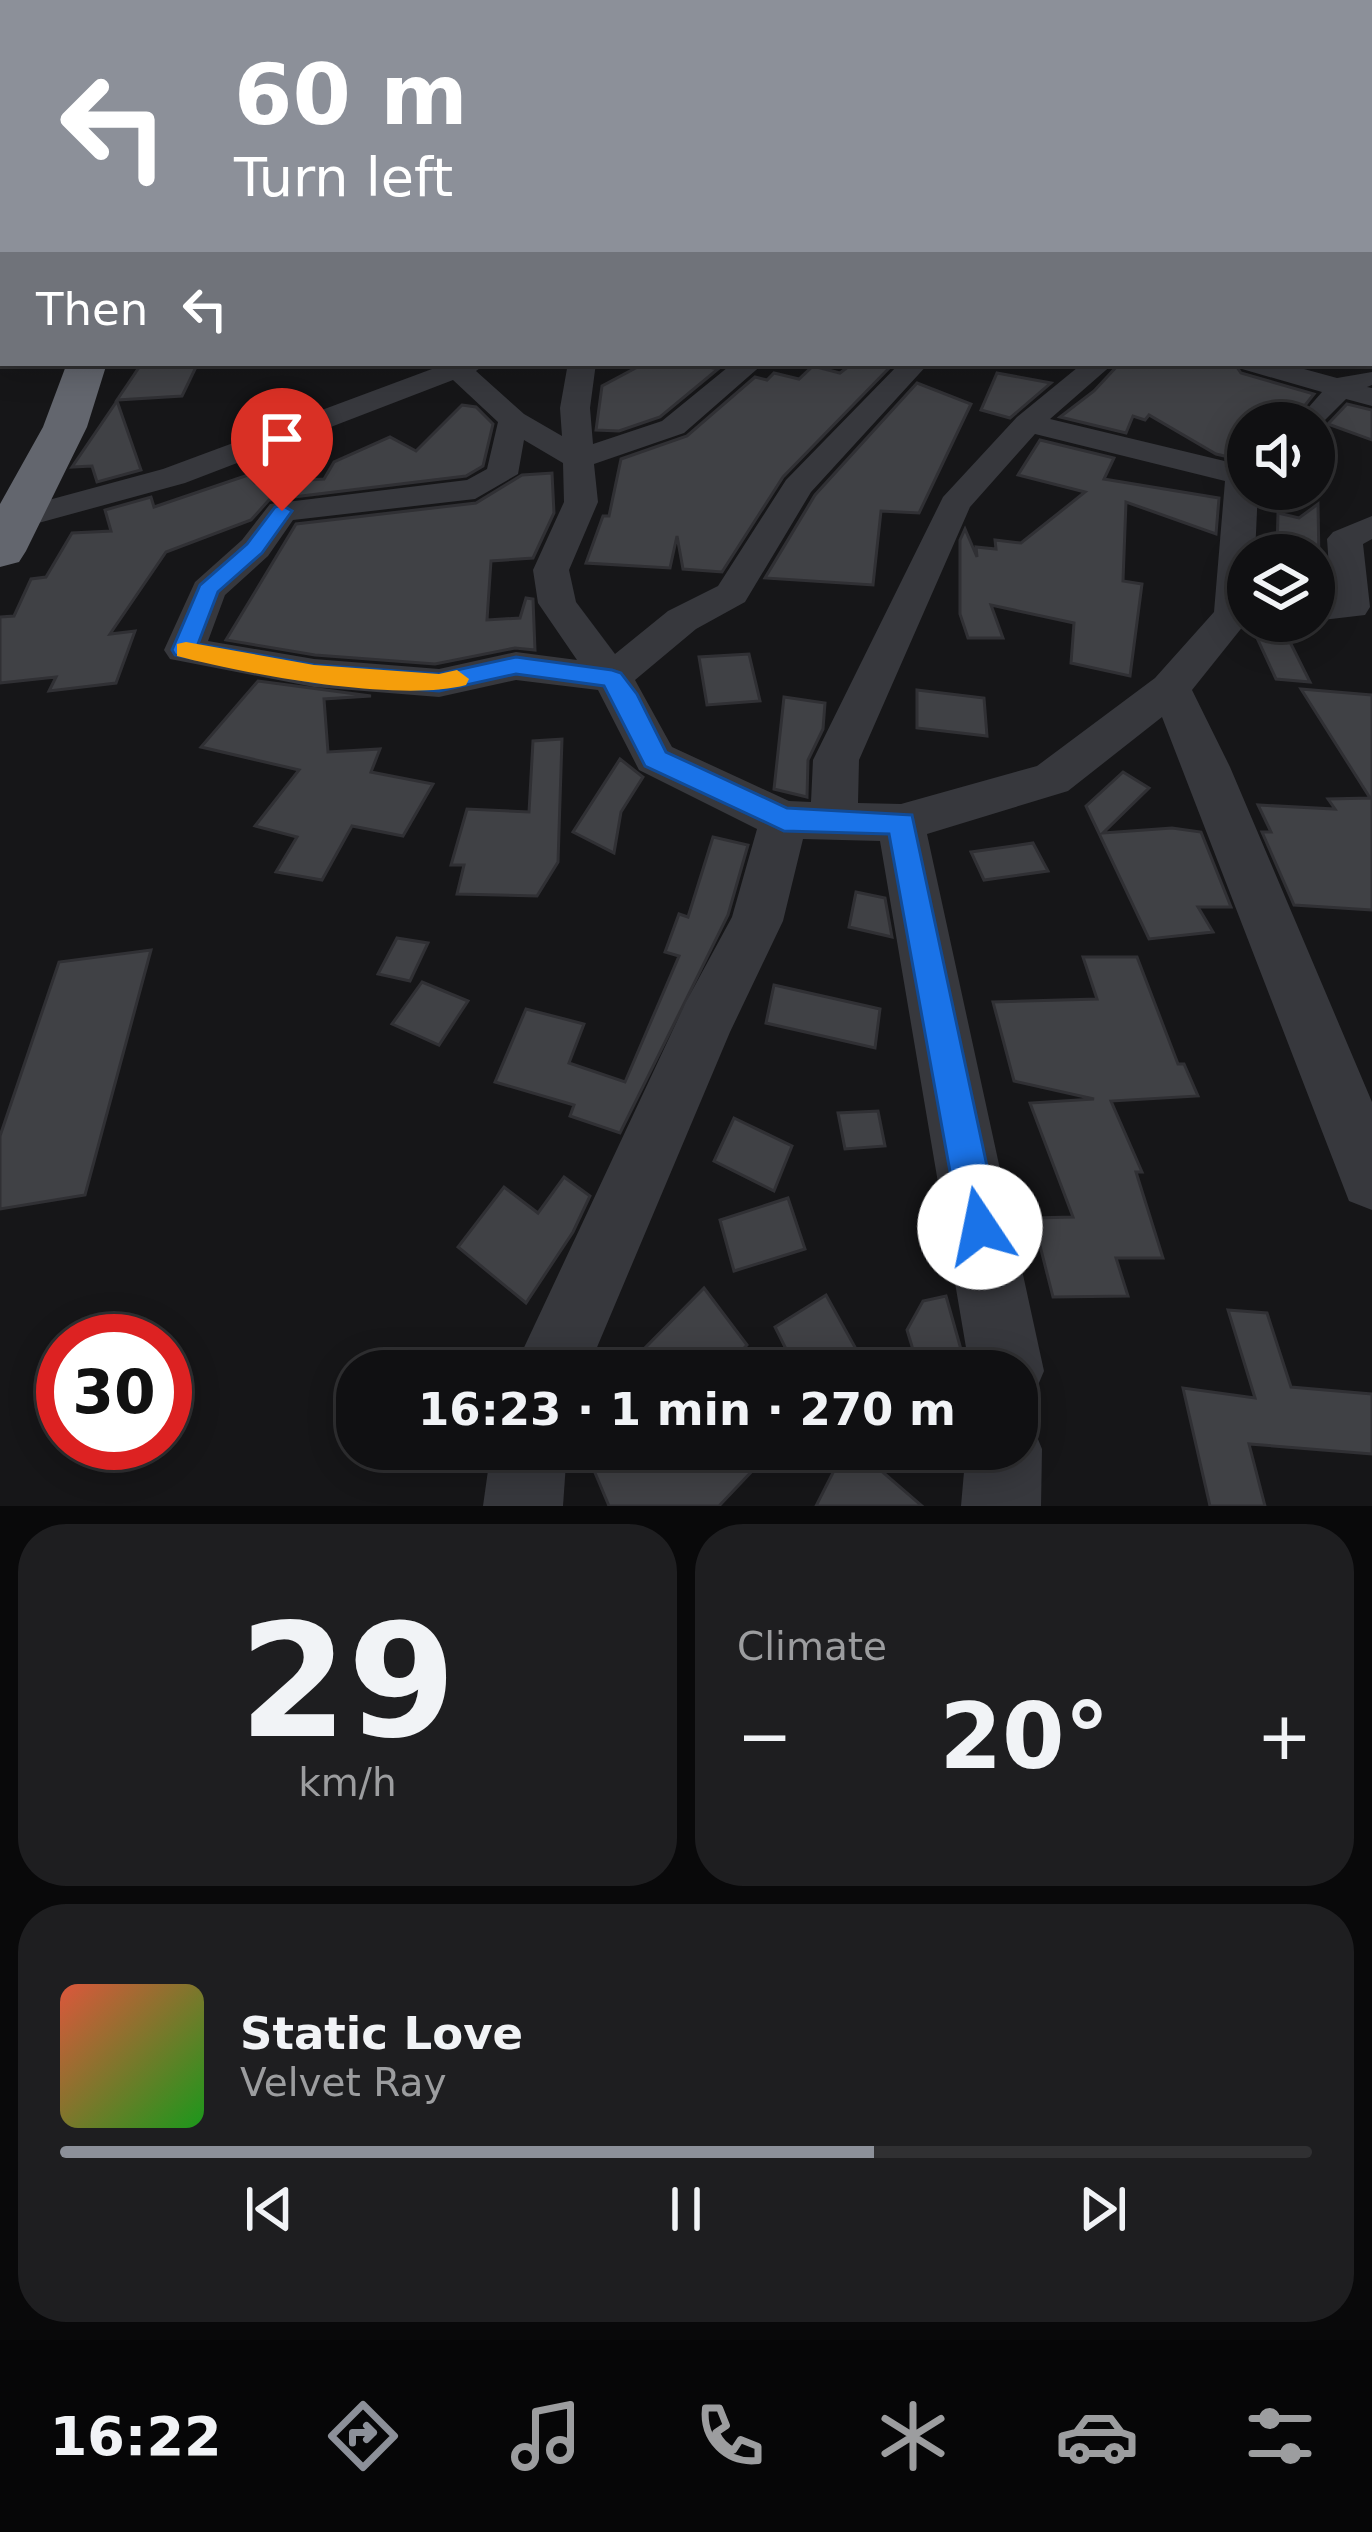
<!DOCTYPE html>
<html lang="en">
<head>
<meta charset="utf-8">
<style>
	body { margin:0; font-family:"DejaVu Sans",sans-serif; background:#1e1e20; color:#f1f3f6; height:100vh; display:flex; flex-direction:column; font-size:45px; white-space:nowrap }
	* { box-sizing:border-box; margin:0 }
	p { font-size:39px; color:#9c9d9f }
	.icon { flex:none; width:66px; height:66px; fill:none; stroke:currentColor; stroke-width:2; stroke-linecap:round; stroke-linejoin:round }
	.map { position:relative; height:1506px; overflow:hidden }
	.drawer { display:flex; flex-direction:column; gap:18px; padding:18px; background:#09090a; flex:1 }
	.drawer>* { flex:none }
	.top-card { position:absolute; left:0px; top:0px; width:1374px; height:366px; box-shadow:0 6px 30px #0003,0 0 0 3px #303032; background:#8c9099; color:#fff; overflow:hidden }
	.controls { position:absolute; left:1227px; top:402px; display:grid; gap:24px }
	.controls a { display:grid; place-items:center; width:108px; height:108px; border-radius:50%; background:#101012; box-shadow:0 6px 30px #0003,0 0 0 3px #303032; font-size:60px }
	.speed { position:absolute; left:36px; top:1314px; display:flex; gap:24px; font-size:60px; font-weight:700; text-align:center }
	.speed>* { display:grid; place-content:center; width:156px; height:156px; border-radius:50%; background:#101012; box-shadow:0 6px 30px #0003,0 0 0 3px #303032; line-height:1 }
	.speed .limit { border:18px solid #d22; background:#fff; color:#111 }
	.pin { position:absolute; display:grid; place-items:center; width:102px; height:102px; color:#fff; margin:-123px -51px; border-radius:50% 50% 50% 0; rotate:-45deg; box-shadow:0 0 12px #0007 }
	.pin .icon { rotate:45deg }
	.me { position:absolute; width:132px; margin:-66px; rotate:349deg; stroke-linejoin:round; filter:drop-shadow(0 0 9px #0008) }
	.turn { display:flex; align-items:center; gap:42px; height:252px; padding:0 36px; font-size:54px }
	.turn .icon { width:156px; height:156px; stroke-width:2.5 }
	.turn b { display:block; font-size:84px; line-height:102px }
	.then { display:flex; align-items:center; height:114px; padding:0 36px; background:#0003; gap:24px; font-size:45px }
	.big { font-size:90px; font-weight:700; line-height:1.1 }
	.drawer .card { flex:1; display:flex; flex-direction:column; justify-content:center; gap:18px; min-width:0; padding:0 42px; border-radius:48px; background:#1e1e20 }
	.drawer .dial { align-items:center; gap:0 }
	.dial b { font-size:156px; line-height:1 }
	.song { display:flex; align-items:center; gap:36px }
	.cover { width:144px; height:144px; border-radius:18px; background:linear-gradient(135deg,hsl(10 70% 55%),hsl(120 70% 35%)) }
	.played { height:12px; border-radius:6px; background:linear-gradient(90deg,#8c9099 65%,#303032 65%) }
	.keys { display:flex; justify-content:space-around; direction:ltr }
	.heat { display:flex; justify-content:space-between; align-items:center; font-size:66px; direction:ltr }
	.drawer .tiles { flex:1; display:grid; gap:18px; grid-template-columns:1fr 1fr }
	.card:last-child { grid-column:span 2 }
	.trip { position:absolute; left:336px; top:1350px; width:702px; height:120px; border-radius:48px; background:#101012; box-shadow:0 6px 30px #0003,0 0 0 3px #303032; font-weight:700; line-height:120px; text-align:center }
	.tabs { display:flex; height:192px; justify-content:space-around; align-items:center; background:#060607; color:#9c9d9f }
	.tabs .icon { width:84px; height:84px }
	.tabs .active { color:#8c9099 }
	.tabs b { font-size:54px; color:#f1f3f6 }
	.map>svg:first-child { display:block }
	.building { fill:#404145; stroke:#303034; stroke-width:3 }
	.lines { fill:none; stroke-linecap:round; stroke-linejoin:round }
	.minor { fill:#37383d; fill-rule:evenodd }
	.highway { fill:#63666e; fill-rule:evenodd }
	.route { fill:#1a73e8; stroke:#114b97; stroke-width:3 }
	.slow { fill:#f59e0b }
</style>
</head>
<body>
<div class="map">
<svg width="1372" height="1506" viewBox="0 0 1372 1506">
	<rect width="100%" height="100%" fill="#161618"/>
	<!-- building -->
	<g class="building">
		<path d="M 142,363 L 198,363 L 182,396 L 117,400 Z"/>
		<path d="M 645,363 L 690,363 L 718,369 L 660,417 L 619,431 L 596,430 L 602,386 Z"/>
		<path d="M 853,363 L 894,363 L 783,477 L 722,572 L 683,569 L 677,536 L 670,568 L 586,563 L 603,516 L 609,516 L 621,459 L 687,436 L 755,377 L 767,380 L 774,373 L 799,379 L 813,366 L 840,373 Z"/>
		<path d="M 1120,363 L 1234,363 L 1241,373 L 1314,394 L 1291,423 L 1248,423 L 1248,457 L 1237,459 L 1216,454 L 1149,415 L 1145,420 L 1133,416 L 1126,433 L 1060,417 L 1094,391 Z"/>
		<path d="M 997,373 L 1051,383 L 1010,418 L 981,410 Z"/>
		<path d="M 917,383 L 971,404 L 919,513 L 881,511 L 873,585 L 765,578 L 815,495 Z"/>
		<path d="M 117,401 L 141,470 L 97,482 L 92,466 L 72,467 Z"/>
		<path d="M 1347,404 L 1372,410 L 1372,440 L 1328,424 Z"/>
		<path d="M 462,405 L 476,407 L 493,424 L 483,466 L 466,476 L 269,500 L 251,520 L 166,552 L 110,634 L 135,631 L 116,683 L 49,691 L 56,677 L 0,683 L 0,617 L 14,616 L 31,579 L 46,577 L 72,533 L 111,531 L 105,510 L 151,497 L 154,507 L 248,475 L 255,483 L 324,479 L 334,462 L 390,437 L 416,451 Z"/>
		<path d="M 1040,440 L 1114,458 L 1104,479 L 1219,498 L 1216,534 L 1126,502 L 1123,581 L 1142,584 L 1130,676 L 1071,663 L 1074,623 L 991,605 L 1003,638 L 968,638 L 960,614 L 960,540 L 965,529 L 977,557 L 976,547 L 996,549 L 995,540 L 1021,543 L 1085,492 L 1018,475 Z"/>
		<path d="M 552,473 L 554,513 L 533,558 L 491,561 L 487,620 L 520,618 L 526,598 L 533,599 L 535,650 L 515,648 L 435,664 L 315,655 L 226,640 L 296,524 L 476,503 L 522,475 Z"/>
		<path d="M 1318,504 L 1319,560 L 1314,555 L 1277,550 L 1278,513 L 1299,518 Z"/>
		<path d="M 1257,638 L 1289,640 L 1310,682 L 1276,679 Z"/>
		<path d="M 749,654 L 760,701 L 707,705 L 699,657 Z"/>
		<path d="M 258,681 L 371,696 L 324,699 L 328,752 L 380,749 L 371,772 L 433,784 L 403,836 L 352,826 L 322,880 L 276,872 L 297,837 L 255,826 L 299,770 L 201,747 Z"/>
		<path d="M 1301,689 L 1372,695 L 1372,910 L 1294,905 L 1262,832 L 1271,832 L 1258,805 L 1335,809 L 1328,799 L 1370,798 Z"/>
		<path d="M 917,690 L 984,698 L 987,736 L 917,728 Z"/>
		<path d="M 784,697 L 825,703 L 823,729 L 808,760 L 807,797 L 774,789 Z"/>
		<path d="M 562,739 L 558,862 L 537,896 L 457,894 L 464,865 L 451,865 L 467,809 L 529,812 L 533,741 Z"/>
		<path d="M 620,759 L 643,777 L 621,812 L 614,853 L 573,832 Z"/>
		<path d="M 1123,772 L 1149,788 L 1103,833 L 1172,828 L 1201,832 L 1231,907 L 1198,907 L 1213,932 L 1149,939 L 1086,806 Z"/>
		<path d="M 713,837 L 748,845 L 728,915 L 620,1133 L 570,1116 L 574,1105 L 495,1082 L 526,1009 L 584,1024 L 569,1063 L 625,1082 L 679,956 L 665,952 L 679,914 L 688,917 Z"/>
		<path d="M 1033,843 L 1048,871 L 984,880 L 971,852 Z"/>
		<path d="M 856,892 L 885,898 L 892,937 L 849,927 Z"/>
		<path d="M 397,938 L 428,943 L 410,981 L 378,974 Z"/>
		<path d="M 151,950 L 85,1195 L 0,1209 L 0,1136 L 59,962 Z"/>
		<path d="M 1083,957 L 1137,957 L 1178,1064 L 1184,1064 L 1198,1096 L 1111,1101 L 1142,1172 L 1136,1172 L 1163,1258 L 1116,1258 L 1128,1296 L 1053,1297 L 1033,1218 L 1073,1217 L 1030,1103 L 1094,1099 L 1014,1081 L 993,1002 L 1097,999 Z"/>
		<path d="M 422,982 L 468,1001 L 439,1045 L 392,1024 Z"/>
		<path d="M 774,985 L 880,1009 L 875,1048 L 766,1023 Z"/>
		<path d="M 878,1111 L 885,1146 L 845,1149 L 838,1113 Z"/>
		<path d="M 734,1118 L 792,1146 L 774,1191 L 714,1161 Z"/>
		<path d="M 564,1177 L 590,1196 L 573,1232 L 526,1303 L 458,1247 L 504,1187 L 538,1213 Z"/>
		<path d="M 788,1198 L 805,1249 L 734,1271 L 720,1220 Z"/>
		<path d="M 704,1288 L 747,1345 L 722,1371 L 654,1371 L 641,1352 Z"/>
		<path d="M 826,1295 L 861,1358 L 848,1371 L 797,1371 L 775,1327 Z"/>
		<path d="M 946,1296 L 962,1353 L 917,1363 L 907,1330 L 923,1301 Z"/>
		<path d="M 1228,1310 L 1267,1313 L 1291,1387 L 1372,1394 L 1372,1454 L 1249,1444 L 1265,1506 L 1210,1506 L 1183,1388 L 1255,1398 Z"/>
		<path d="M 585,1449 L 773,1449 L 719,1506 L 609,1506 Z"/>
		<path d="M 845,1449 L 856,1449 L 922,1506 L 816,1506 Z"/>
	</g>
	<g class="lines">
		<!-- minor -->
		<g class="minor">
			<rect x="1371" y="188" width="1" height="13"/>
			<path d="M 3,204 L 3,216 L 0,217 L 0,205 Z"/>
			<rect x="1371" y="222" width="1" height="12"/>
			<rect x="1371" y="262" width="1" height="14"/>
			<path d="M 437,363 L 487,363 L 476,371 L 524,414 L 562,436 L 560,408 L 568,363 L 596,363 L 590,408 L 593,444 L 662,421 L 733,363 L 764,363 L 684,433 L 594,464 L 598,502 L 569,570 L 576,602 L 615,654 L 668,611 L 718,586 L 786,480 L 900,363 L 929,363 L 811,492 L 745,602 L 696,629 L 635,680 L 672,747 L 789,801 L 811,802 L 813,760 L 943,497 L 1017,417 L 1083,363 L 1114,363 L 1050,419 L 1237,464 L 1248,461 L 1248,489 L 1258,489 L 1255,555 L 1248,555 L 1248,621 L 1262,621 L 1244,625 L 1192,690 L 1230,767 L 1372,1102 L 1372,1210 L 1349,1201 L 1162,717 L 1068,791 L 927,834 L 1044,1371 L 1033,1397 L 1017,1404 L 1017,1371 L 970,1371 L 880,841 L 803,839 L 783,921 L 730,1032 L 587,1371 L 513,1371 L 686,1002 L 732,917 L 757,829 L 639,770 L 598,690 L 516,680 L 439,697 L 314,687 L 170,659 L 164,650 L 195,582 L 242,540 L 270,504 L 467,480 L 487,469 L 498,422 L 453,380 L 185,483 L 20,528 L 8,525 L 3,518 L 8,511 L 163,469 L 440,366 ZM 1035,434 L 1225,481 L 1214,612 L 1155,678 L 1037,766 L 901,804 L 858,803 L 859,760 L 970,507 ZM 524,440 L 563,463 L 564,502 L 533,570 L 538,603 L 577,660 L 516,652 L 439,669 L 314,659 L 208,641 L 225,595 L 268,556 L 293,520 L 475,499 L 518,474 Z"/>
			<path d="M 1238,363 L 1282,363 L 1337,378 L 1372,372 L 1372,385 L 1367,387 L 1372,388 L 1372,406 L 1346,399 L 1314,431 L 1314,423 L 1295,423 L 1322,392 L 1242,369 Z"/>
			<path d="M 1372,516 L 1372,539 L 1363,544 L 1370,607 L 1365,615 L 1314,621 L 1314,597 L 1331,596 L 1327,539 L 1333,532 Z"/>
			<path d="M 1017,1416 L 1031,1422 L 1042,1449 L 1041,1506 L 961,1506 L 966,1449 L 1017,1449 Z"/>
			<path d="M 491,1449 L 567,1449 L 563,1506 L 483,1506 Z"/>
		</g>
		<!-- highway -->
		<path class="highway" d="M 67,363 L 107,363 L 87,427 L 26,551 L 19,562 L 0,567 L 0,504 L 43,427 Z"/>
	</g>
	<!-- sky -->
	<linearGradient id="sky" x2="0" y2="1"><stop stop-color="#0c0c0d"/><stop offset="0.44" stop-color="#363c48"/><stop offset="1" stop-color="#363c48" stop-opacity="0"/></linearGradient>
	<rect width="1372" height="375" fill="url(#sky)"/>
	<!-- route -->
	<path class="route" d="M 282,505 L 292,511 L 262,553 L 218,592 L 198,644 L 314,665 L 439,674 L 516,657 L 612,670 L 621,673 L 637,694 L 666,752 L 787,808 L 912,815 L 1000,1227 L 994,1241 L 980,1247 L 966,1241 L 960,1227 L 889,834 L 784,831 L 645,766 L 604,686 L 516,674 L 439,691 L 314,682 L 175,655 L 172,650 L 200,585 L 247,544 L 275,507 Z"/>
	<!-- slow -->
	<path class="slow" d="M 186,642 L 314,665 L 439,674 L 457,670 L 469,679 L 466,685 C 399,703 246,674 177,656 L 177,644 Z"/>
</svg>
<div class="controls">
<a><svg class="icon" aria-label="sound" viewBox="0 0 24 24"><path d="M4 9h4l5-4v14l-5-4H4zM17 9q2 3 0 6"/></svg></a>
<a><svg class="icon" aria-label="layers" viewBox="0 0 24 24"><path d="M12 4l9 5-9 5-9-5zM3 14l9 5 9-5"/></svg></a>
</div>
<div class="speed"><div class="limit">30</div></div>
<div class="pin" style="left:282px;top:511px;background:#d93025"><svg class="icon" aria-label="arrive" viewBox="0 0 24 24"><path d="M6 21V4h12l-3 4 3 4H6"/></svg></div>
<svg class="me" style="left:980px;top:1227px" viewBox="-20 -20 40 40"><circle r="19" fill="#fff"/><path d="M0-13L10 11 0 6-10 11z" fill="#1a73e8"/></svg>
<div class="trip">16:23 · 1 min · 270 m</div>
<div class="top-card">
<div class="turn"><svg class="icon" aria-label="left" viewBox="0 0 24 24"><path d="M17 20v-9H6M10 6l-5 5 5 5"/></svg><div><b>60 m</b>Turn left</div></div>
<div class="then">Then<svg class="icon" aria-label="left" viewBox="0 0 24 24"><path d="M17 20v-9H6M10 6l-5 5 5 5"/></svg></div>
</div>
</div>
<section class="drawer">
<div class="tiles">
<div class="card dial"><b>29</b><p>km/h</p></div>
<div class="card"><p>Climate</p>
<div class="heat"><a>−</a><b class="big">20°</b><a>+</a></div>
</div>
<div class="card">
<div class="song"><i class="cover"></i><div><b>Static Love</b><p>Velvet Ray</p></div></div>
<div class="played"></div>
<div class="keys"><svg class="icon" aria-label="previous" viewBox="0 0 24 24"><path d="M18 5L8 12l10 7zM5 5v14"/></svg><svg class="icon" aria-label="pause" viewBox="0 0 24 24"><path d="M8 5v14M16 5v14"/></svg><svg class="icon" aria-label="next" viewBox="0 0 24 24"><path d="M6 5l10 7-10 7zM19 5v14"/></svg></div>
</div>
</div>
</section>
<nav class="tabs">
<b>16:22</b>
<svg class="icon active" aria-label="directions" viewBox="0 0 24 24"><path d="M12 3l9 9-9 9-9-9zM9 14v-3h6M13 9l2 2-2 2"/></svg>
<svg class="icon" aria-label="music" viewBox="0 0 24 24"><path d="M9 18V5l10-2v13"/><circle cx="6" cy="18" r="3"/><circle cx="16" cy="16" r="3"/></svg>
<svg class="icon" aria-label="phone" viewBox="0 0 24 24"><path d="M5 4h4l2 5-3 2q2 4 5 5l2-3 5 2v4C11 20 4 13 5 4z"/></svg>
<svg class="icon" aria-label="climate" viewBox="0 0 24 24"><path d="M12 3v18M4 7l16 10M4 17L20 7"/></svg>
<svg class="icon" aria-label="car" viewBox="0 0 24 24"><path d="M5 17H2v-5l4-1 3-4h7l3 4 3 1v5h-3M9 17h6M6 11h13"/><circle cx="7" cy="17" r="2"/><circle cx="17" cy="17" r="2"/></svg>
<svg class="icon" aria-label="filters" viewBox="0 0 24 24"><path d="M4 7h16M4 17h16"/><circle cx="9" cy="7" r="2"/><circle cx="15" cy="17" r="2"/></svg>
</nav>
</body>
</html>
